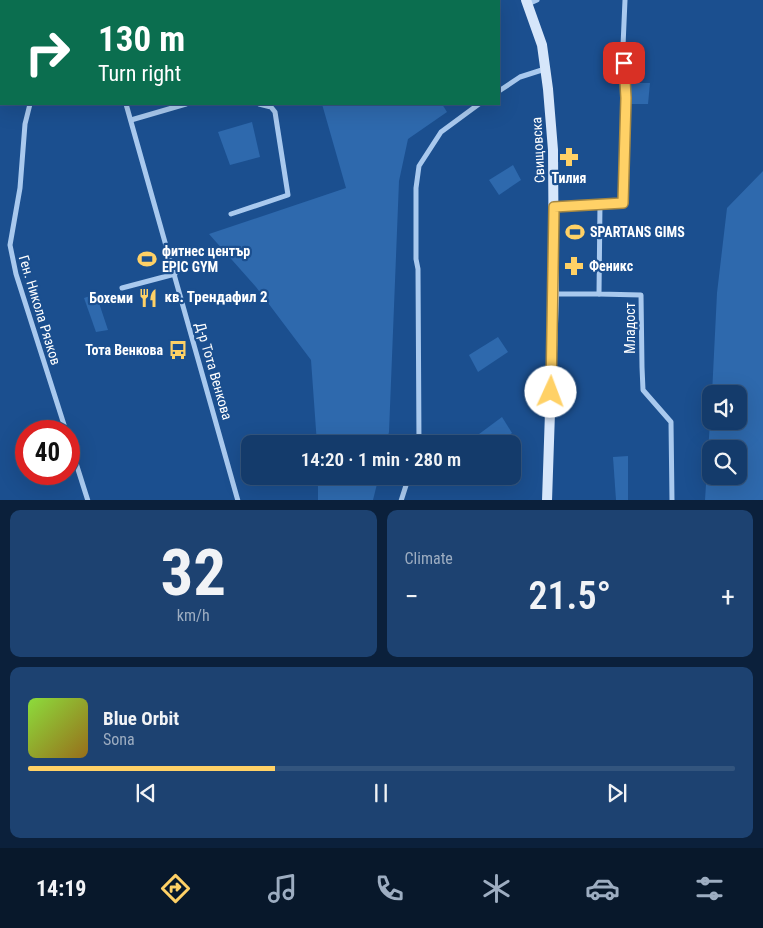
<!DOCTYPE html>
<html lang="en">
<head>
<meta charset="utf-8">
<style>
	body { margin:0; font-family:"Roboto Condensed",sans-serif; background:#1d4271; color:#f1f3f6; height:100vh; display:flex; flex-direction:column; font-size:19px; white-space:nowrap }
	* { box-sizing:border-box; margin:0 }
	p { font-size:16px; color:#9dadc1 }
	.icon { flex:none; width:28px; height:28px; fill:none; stroke:currentColor; stroke-width:2; stroke-linecap:round; stroke-linejoin:round }
	.map { position:relative; height:500px; overflow:hidden }
	.panel { display:flex; flex-direction:column; gap:10px; padding:10px; background:#0b203b; flex:1 }
	.panel>* { flex:none }
	.top-card { position:absolute; left:0px; top:0px; width:500px; height:105px; box-shadow:0 5px 20px #0002,0 0 0 1px #33557e; background:#0b6e4f; color:#fff; overflow:hidden }
	.buttons { position:absolute; left:702px; top:385px; display:grid; gap:10px }
	.buttons a { display:grid; place-items:center; width:45px; height:45px; border-radius:10px; background:#143b6b; box-shadow:0 5px 20px #0002,0 0 0 1px #33557e; font-size:25px }
	.speed { position:absolute; left:15px; top:420px; display:flex; gap:10px; font-size:25px; font-weight:700; text-align:center }
	.speed>* { display:grid; place-content:center; width:65px; height:65px; border-radius:50%; background:#143b6b; box-shadow:0 5px 20px #0002,0 0 0 1px #33557e; line-height:1 }
	.speed .limit { border:8px solid #d22; background:#fff; color:#111 }
	.pin { position:absolute; display:grid; place-items:center; width:42px; height:42px; color:#fff; margin:-21px; border-radius:10px; box-shadow:0 2px 8px #0006 }
	.me { position:absolute; width:55px; margin:-28px; rotate:2deg; stroke-linejoin:round; filter:drop-shadow(0 0 4px #0008) }
	.turn { display:flex; align-items:center; gap:18px; height:105px; padding:0 15px; font-size:22px }
	.turn .icon { width:65px; height:65px; stroke-width:2.5 }
	.turn b { display:block; font-size:35px; line-height:42px }
	.big { font-size:38px; font-weight:600; line-height:1.1 }
	.panel .card { flex:1; display:flex; flex-direction:column; justify-content:center; gap:8px; min-width:0; padding:0 18px; border-radius:10px; background:#1d4271 }
	.panel .dial { align-items:center; gap:0 }
	.dial b { font-size:65px; line-height:1 }
	.song { display:flex; align-items:center; gap:15px }
	.cover { width:60px; height:60px; border-radius:8px; background:linear-gradient(135deg,hsl(90 70% 55%),hsl(40 70% 35%)) }
	.played { height:5px; border-radius:2px; background:linear-gradient(90deg,#ffd166 35%,#33557e 35%) }
	.keys { display:flex; justify-content:space-around; direction:ltr }
	.heat { display:flex; justify-content:space-between; align-items:center; font-size:28px; direction:ltr }
	.panel .tiles { flex:1; display:grid; gap:10px; grid-template-columns:1fr 1fr }
	.card:last-child { grid-column:span 2 }
	.trip { position:absolute; left:241px; top:435px; width:280px; height:50px; border-radius:10px; background:#143b6b; box-shadow:0 5px 20px #0002,0 0 0 1px #33557e; font-weight:600; line-height:50px; text-align:center }
	.tabs { display:flex; height:80px; justify-content:space-around; align-items:center; background:#08182b; color:#9dadc1 }
	.tabs .icon { width:35px; height:35px }
	.tabs .current { color:#ffd166 }
	.tabs b { font-size:22px; color:#f1f3f6 }
	.map>svg:first-child { display:block }
	.green { fill:#2e69ad; fill-rule:evenodd }
	.lines { fill:none; stroke-linecap:round; stroke-linejoin:round }
	.street { stroke:#a9c9ee; stroke-width:5 }
	.secondary { stroke:#d6e6fa; stroke-width:10 }
	.route-casing { stroke:#a68842; stroke-width:12 }
	.route { stroke:#ffd166; stroke-width:9 }
	.labels { text-anchor:middle; stroke-width:4.5; stroke-linejoin:round; paint-order:stroke }
	.street-label { font-size:14px; fill:#fff; stroke:#1b4f8f }
	.poi-label { font-size:14px; font-weight:bold; fill:#fff; stroke:#1b4f8f; text-anchor:start }
	.neighbourhood-label { font-size:15px; font-weight:bold; fill:#fff; stroke:#1b4f8f }
</style>
</head>
<body>
<div class="map">
<svg width="763" height="501" viewBox="0 0 763 501">
	<rect width="100%" height="100%" fill="#1b4f8f"/>
	<!-- green -->
	<g class="green">
		<path d="M 0,0 L 116,0 L 1,1 L 1,52 Z"/>
		<path d="M 631,83 L 650,83 L 648,104 L 631,104 Z"/>
		<path d="M 322,104 L 442,104 L 447,112 L 408,139 L 399,181 L 389,432 L 386,444 L 317,444 L 311,360 L 256,287 L 209,234 L 346,188 Z"/>
		<path d="M 252,122 L 260,157 L 230,165 L 218,132 Z"/>
		<path d="M 513,165 L 521,180 L 499,195 L 489,180 Z"/>
		<path d="M 763,171 L 763,500 L 705,500 L 711,406 L 711,421 L 739,421 L 739,394 L 712,394 L 717,293 L 727,208 ZM 711,449 L 739,449 L 739,476 L 711,476 Z"/>
		<path d="M 96,294 L 108,330 L 96,332 L 84,298 Z"/>
		<path d="M 498,337 L 508,352 L 478,372 L 469,355 Z"/>
		<path d="M 502,417 L 512,433 L 497,444 L 473,444 L 471,440 Z"/>
		<path d="M 628,456 L 628,500 L 616,500 L 613,457 Z"/>
		<path d="M 318,476 L 379,476 L 373,500 L 318,501 Z"/>
	</g>
	<g class="lines">
		<!-- street -->
		<g class="street">
			<path d="M 339,0 L 339,1"/>
			<path d="M 625,0 L 623,46 L 626,98 L 623,203 L 600,204 L 599,294 L 641,295 L 642,367 L 643,390 L 671,422 L 672,501"/>
			<path d="M 146,1 L 147,0"/>
			<path d="M 528,4 L 537,0"/>
			<path d="M 0,73 L 1,74"/>
			<path d="M 499,91 L 520,77 L 545,69"/>
			<path d="M 30,104 L 25,124 L 20,188 L 10,245 L 16,274 L 66,431"/>
			<path d="M 126,104 L 238,501"/>
			<path d="M 131,120 L 186,104"/>
			<path d="M 554,207 L 600,204"/>
			<path d="M 231,214 L 288,195 L 275,112 L 271,107 L 259,104"/>
			<path d="M 122,288 L 175,274"/>
			<path d="M 554,294 L 599,294"/>
			<path d="M 69,441 L 88,501"/>
			<path d="M 419,444 L 418,269 L 416,259 L 416,188 L 419,166 L 441,132 L 479,104"/>
			<path d="M 401,501 L 409,476"/>
		</g>
		<!-- secondary -->
		<g class="secondary">
			<path d="M 178,0 L 180,1"/>
			<path d="M 526,0 L 542,45 L 548,89 L 553,150 L 554,294 L 547,501"/>
			<path d="M 346,1 L 349,0"/>
		</g>
	</g>
	<g class="lines">
		<!-- route casing -->
		<g class="route-casing">
			<path id="route" d="M 551,392 L 554,207 L 623,203 L 626,98 L 624,63"/>
		</g>
		<!-- route -->
		<use href="#route" class="route"/>
	</g>
	<!-- icons -->
	<defs>
		<g id="pharmacy-bare" transform="scale(1.5)"><path d="M-2-6h4v4h4v4h-4v4h-4v-4h-4v-4h4Z" fill="#ffd166" stroke="#1b4f8f" stroke-width="2.5" paint-order="stroke"/></g>
		<g id="stadium-bare" transform="scale(1.5)"><path d="M0-5a6.5 5 0 1 0 0 10a6.5 5 0 1 0 0-10ZM-3.5-1.8h7v3.6h-7Z" fill="#ffd166" stroke="#1b4f8f" stroke-width="2.5" paint-order="stroke"/></g>
		<g id="restaurant-bare" transform="scale(1.5)"><path d="M-5-6h1v4h1v-4h1v4h1v-4h1v5L-1.5 .5V6h-2V.5L-5-1ZM5-6V6H3V1.5H1.5Q1.5-4 5-6Z" fill="#ffd166" stroke="#1b4f8f" stroke-width="2.5" paint-order="stroke"/></g>
		<g id="bus-bare" transform="scale(1.5)"><path d="M-5-6H5V4H4V6H2V4H-2V6H-4V4H-5ZM-3.5-4V0h7V-4ZM-3.5 1.2v1.5H-2V1.2ZM2 1.2v1.5H3.5V1.2Z" fill="#ffd166" stroke="#1b4f8f" stroke-width="2.5" paint-order="stroke"/></g>
	</defs>
	<g fill-rule="evenodd">
		<use href="#pharmacy-bare" x="569" y="157"/>
		<use href="#stadium-bare" x="575" y="232"/>
		<use href="#stadium-bare" x="147" y="259"/>
		<use href="#pharmacy-bare" x="574" y="266"/>
		<use href="#restaurant-bare" x="148" y="298"/>
		<use href="#bus-bare" x="178" y="350"/>
	</g>
	<g class="labels">
		<!-- street labels -->
		<g class="street-label">
			<text transform="translate(538 150) rotate(-93)" y="5">Свищовска</text>
			<text transform="translate(40 310) rotate(73)" y="5">Ген. Никола Рязков</text>
			<text transform="translate(630 328) rotate(-90)" y="5">Младост</text>
			<text transform="translate(214 371) rotate(74)" y="5">Д-р Тота Венкова</text>
		</g>
		<!-- poi labels -->
		<g class="poi-label">
			<text x="569" y="183" text-anchor="middle">Тилия</text>
			<text x="590" y="237">SPARTANS GIMS</text>
			<text x="162" y="256">фитнес център<tspan x="162" dy="16">EPIC GYM</tspan></text>
			<text x="589" y="271">Феникс</text>
			<text x="133" y="303" text-anchor="end">Бохеми</text>
			<text x="163" y="355" text-anchor="end">Тота Венкова</text>
		</g>
		<!-- neighbourhood labels -->
		<g class="neighbourhood-label">
			<text x="216" y="302">кв. Трендафил 2</text>
		</g>
	</g>
</svg>
<div class="buttons">
<a><svg class="icon" aria-label="sound" viewBox="0 0 24 24"><path d="M4 9h4l5-4v14l-5-4H4zM17 9q2 3 0 6"/></svg></a>
<a><svg class="icon" aria-label="search" viewBox="0 0 24 24"><circle cx="10" cy="10" r="6"/><path d="M15 15l6 6"/></svg></a>
</div>
<div class="speed"><div class="limit">40</div></div>
<div class="pin" style="left:624px;top:63px;background:#d93025"><svg class="icon" aria-label="arrive" viewBox="0 0 24 24"><path d="M6 21V4h12l-3 4 3 4H6"/></svg></div>
<svg class="me" style="left:551px;top:392px" viewBox="-20 -20 40 40"><circle r="19" fill="#fff"/><path d="M0-13L10 11 0 6-10 11z" fill="#ffd166"/></svg>
<div class="trip">14:20 · 1 min · 280 m</div>
<div class="top-card">
<div class="turn"><svg class="icon" aria-label="right" viewBox="0 0 24 24"><path d="M7 20v-9h11M14 6l5 5-5 5"/></svg><div><b>130 m</b>Turn right</div></div>
</div>
</div>
<section class="panel">
<div class="tiles">
<div class="card dial"><b>32</b><p>km/h</p></div>
<div class="card"><p>Climate</p>
<div class="heat"><a>−</a><b class="big">21.5°</b><a>+</a></div>
</div>
<div class="card">
<div class="song"><i class="cover"></i><div><b>Blue Orbit</b><p>Sona</p></div></div>
<div class="played"></div>
<div class="keys"><svg class="icon" aria-label="previous" viewBox="0 0 24 24"><path d="M18 5L8 12l10 7zM5 5v14"/></svg><svg class="icon" aria-label="pause" viewBox="0 0 24 24"><path d="M8 5v14M16 5v14"/></svg><svg class="icon" aria-label="next" viewBox="0 0 24 24"><path d="M6 5l10 7-10 7zM19 5v14"/></svg></div>
</div>
</div>
</section>
<nav class="tabs">
<b>14:19</b>
<svg class="icon current" aria-label="directions" viewBox="0 0 24 24"><path d="M12 3l9 9-9 9-9-9zM9 14v-3h6M13 9l2 2-2 2"/></svg>
<svg class="icon" aria-label="music" viewBox="0 0 24 24"><path d="M9 18V5l10-2v13"/><circle cx="6" cy="18" r="3"/><circle cx="16" cy="16" r="3"/></svg>
<svg class="icon" aria-label="phone" viewBox="0 0 24 24"><path d="M5 4h4l2 5-3 2q2 4 5 5l2-3 5 2v4C11 20 4 13 5 4z"/></svg>
<svg class="icon" aria-label="climate" viewBox="0 0 24 24"><path d="M12 3v18M4 7l16 10M4 17L20 7"/></svg>
<svg class="icon" aria-label="car" viewBox="0 0 24 24"><path d="M5 17H2v-5l4-1 3-4h7l3 4 3 1v5h-3M9 17h6M6 11h13"/><circle cx="7" cy="17" r="2"/><circle cx="17" cy="17" r="2"/></svg>
<svg class="icon" aria-label="filters" viewBox="0 0 24 24"><path d="M4 7h16M4 17h16"/><circle cx="9" cy="7" r="2"/><circle cx="15" cy="17" r="2"/></svg>
</nav>
</body>
</html>
